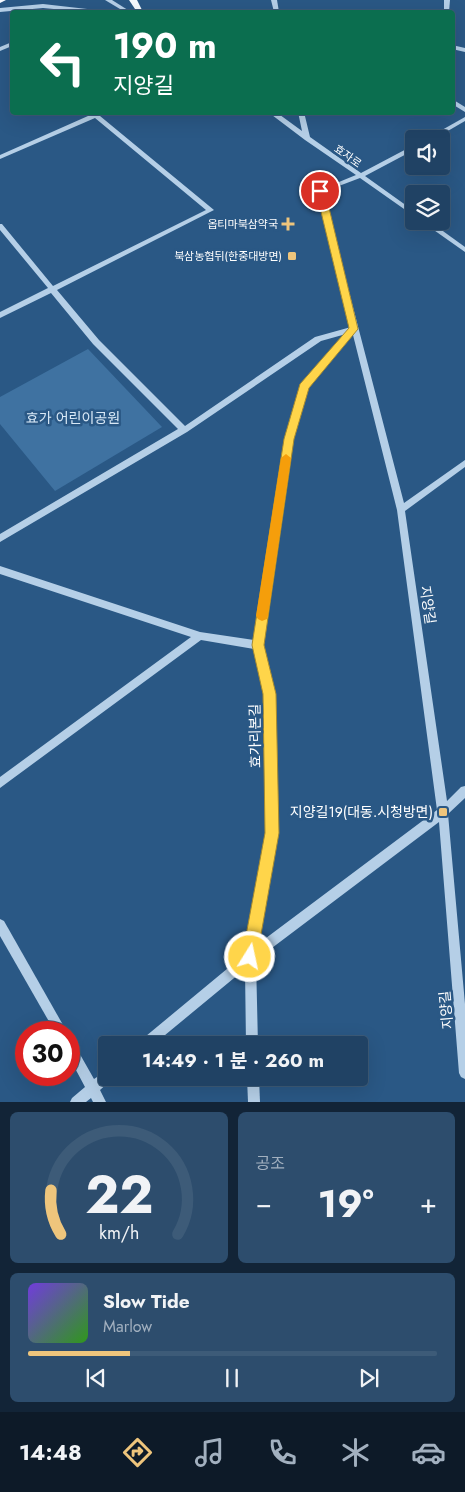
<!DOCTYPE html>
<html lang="ko">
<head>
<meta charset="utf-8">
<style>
	body { margin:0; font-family:Jost,"Noto Sans KR",sans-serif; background:#2d4d6d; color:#f1f3f6; height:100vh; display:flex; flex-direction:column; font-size:19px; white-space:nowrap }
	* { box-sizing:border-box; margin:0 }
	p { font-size:16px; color:#a2b0bf }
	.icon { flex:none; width:28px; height:28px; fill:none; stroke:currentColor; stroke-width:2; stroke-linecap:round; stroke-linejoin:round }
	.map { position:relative; height:1102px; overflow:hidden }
	.sheet { display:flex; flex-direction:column; gap:10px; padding:10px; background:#122437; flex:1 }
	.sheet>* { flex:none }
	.banner { position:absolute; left:10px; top:10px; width:445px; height:105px; border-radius:5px; box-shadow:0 5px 20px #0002,0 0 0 1px #3d5b78; background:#0b6e4f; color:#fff; overflow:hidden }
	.tools { position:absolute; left:405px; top:130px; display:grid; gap:10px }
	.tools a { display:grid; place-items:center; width:45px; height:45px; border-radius:5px; background:#204264; box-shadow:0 5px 20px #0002,0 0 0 1px #3d5b78; font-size:25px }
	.speed { position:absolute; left:15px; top:1021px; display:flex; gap:10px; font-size:25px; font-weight:700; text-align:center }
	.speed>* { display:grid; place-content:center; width:65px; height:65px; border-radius:50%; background:#204264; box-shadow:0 5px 20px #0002,0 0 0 1px #3d5b78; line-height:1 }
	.speed .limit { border:8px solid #d22; background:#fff; color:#111 }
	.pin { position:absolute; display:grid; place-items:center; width:42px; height:42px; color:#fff; margin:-21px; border:2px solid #fff; border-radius:50%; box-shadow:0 1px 5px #0007 }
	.me { position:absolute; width:55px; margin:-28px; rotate:10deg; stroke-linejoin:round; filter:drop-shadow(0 0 4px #0008) }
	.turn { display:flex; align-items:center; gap:18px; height:105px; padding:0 20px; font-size:22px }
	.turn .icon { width:65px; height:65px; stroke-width:2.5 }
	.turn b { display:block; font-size:35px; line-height:42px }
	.big { font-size:38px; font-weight:700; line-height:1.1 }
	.sheet .widget { flex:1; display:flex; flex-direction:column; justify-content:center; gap:8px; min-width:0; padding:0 18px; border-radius:8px; background:#2d4d6d }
	.sheet .dial { align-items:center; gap:0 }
	.dial svg { height:130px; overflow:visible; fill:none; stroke:#3d5b78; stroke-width:7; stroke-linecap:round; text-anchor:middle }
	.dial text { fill:#f1f3f6; stroke:none }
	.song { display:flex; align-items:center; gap:15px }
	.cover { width:60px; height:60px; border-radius:8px; background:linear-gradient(135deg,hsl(260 70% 55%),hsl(110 70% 35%)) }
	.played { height:5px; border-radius:2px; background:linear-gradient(90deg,#eec57c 25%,#3d5b78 25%) }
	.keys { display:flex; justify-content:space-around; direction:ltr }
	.heat { display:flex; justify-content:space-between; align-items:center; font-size:28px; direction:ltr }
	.sheet .tiles { flex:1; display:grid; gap:10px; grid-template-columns:1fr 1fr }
	.widget:last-child { grid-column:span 2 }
	.trip { position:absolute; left:98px; top:1036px; width:270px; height:50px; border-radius:5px; background:#204264; box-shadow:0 5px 20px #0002,0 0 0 1px #3d5b78; font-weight:700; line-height:50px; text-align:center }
	.tab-bar { display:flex; height:80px; justify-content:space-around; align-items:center; background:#0d1a28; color:#a2b0bf }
	.tab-bar .icon { width:35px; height:35px }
	.tab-bar .current { color:#eec57c }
	.tab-bar b { font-size:22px; color:#f1f3f6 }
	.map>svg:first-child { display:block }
	.green { fill:#3f72a1 }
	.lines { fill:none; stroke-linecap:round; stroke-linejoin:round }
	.minor { fill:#b5cfe7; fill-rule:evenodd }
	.major { fill:#f6fafe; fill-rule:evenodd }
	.route { fill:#ffd54a; stroke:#a68a30 }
	.slow { fill:#f59e0b }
	.poi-dot { fill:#eec57c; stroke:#2a5885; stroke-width:2 }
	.labels { text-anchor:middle; stroke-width:5; stroke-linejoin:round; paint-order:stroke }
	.far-street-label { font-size:11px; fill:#fff; stroke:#2a5885 }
	.far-poi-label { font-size:11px; fill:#fff; stroke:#2a5885; text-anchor:end }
	.park-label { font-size:14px; fill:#d8e8f6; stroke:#2a5885 }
	.street-label { font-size:14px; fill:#fff; stroke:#2a5885 }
	.poi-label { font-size:14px; fill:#fff; stroke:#2a5885; text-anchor:end }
</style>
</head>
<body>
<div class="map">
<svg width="465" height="1102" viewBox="0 0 465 1102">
	<rect width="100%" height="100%" fill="#2a5885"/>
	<!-- green -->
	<path class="green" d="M 88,349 L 162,427 L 55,491 L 0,424 L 0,397 Z"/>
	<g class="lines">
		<!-- minor -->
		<g class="minor">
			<path d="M 105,0 L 112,0 L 131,12 L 125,12 Z"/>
			<path d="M 271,0 L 277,0 L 279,12 L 274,12 Z"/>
			<path d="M 444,0 L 450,0 L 449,12 L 444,12 Z"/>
			<path d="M 43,4 L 96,10 L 99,12 L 86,12 L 43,8 L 0,12 L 0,8 Z"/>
			<path d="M 12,42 L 12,46 L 0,51 L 0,47 Z"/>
			<path d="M 452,45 L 465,48 L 465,52 L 452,49 Z"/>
			<path d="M 452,99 L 465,107 L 465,112 L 452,104 Z"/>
			<path d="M 97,112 L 104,112 L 100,116 L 214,210 L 57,290 L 99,340 L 185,426 L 315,337 L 351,327 L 317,191 L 356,175 L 305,140 L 268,112 L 276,112 L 302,131 L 298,112 L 304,112 L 310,137 L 361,173 L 414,145 L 414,150 L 365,176 L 414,211 L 414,216 L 360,178 L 323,192 L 404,503 L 465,460 L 465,467 L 405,511 L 447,801 L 461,787 L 465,786 L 465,798 L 448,814 L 465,1004 L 465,1079 L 461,1077 L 459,1073 L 439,822 L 256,960 L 258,1045 L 246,1045 L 245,969 L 153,1045 L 138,1045 L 140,1041 L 245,954 L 267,833 L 265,694 L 254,649 L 201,640 L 0,788 L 0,777 L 191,637 L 0,574 L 0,566 L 200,632 L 254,640 L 285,439 L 300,387 L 346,334 L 321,341 L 187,432 L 0,542 L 0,534 L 178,429 L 93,344 L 51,293 L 0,318 L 0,312 L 48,288 L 0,230 L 0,224 L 2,224 L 53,286 L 206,210 L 95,118 L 0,159 L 0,155 ZM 353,335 L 397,510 L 437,810 L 258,944 L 277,833 L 275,694 L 263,645 L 293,439 L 308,388 Z"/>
			<path d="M 465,117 L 465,121 L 434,139 L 426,139 Z"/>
			<path d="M 421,221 L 429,221 L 465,247 L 465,252 Z"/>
			<path d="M 0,919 L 4,921 L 67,1032 L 55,1032 L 0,936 Z"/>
			<path d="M 69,1040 L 73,1042 L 94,1079 L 106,1071 L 106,1078 L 112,1078 L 110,1081 L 100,1090 L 106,1102 L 93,1102 L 91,1098 L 86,1102 L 70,1102 L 72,1098 L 85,1087 L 69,1057 Z"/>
			<path d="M 247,1078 L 259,1078 L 260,1102 L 248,1102 Z"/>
		</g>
		<!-- major -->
		<g class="major">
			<path d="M 0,0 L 6,0 L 0,3 Z"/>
			<path d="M 129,0 L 137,0 L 143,12 L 137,12 Z"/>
		</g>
	</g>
	<!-- route -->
	<path class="route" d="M 320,188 L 325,191 L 358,329 L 309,388 L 294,439 L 264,645 L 276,694 L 279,833 L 257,957 L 255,962 L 250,964 L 245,962 L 242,957 L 265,833 L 263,694 L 252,645 L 284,439 L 300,384 L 349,328 L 316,191 Z"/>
	<!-- slow -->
	<path class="slow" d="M 286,454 L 291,458 L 268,616 L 267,619 L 262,621 L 258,619 L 256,616 L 281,458 Z"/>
	<!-- markers -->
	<g class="poi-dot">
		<path d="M285.5 216.5h5v5h5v5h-5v5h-5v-5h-5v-5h5z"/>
		<rect x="287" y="251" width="10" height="10" rx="2.5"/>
		<rect x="438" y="807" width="10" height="10" rx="2.5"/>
	</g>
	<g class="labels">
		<!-- far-street labels -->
		<g class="far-street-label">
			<text transform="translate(348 156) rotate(35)" y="4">효자로</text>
		</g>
		<!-- far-poi labels -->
		<g class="far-poi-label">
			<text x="278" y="228">옵티마북삼약국</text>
			<text x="282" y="260">북삼농협뒤(한중대방면)</text>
		</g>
		<!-- park labels -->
		<g class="park-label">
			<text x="73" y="423">효가 어린이공원</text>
		</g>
		<!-- street labels -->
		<g class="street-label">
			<text transform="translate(428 605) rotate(82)" y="5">지양길</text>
			<text transform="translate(255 736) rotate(-91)" y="5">효가리본길</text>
			<text transform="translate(446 1010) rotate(-95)" y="5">지양길</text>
		</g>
		<!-- poi labels -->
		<g class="poi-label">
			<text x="433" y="817">지양길19(대동.시청방면)</text>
		</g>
	</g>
</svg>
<div class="tools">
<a><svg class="icon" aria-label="sound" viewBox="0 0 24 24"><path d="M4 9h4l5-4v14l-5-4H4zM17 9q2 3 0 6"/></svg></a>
<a><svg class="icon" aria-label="layers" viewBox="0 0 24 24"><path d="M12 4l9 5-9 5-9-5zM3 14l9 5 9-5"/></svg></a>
</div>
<div class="speed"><div class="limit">30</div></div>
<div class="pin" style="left:320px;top:191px;background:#d93025"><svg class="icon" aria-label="arrive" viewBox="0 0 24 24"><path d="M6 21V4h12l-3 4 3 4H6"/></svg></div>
<svg class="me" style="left:250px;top:957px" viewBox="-20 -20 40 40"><circle r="17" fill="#ffd54a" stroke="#fff" stroke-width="3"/><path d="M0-11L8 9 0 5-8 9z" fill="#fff"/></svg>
<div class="trip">14:49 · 1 분 · 260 m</div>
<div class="banner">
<div class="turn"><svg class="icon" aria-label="left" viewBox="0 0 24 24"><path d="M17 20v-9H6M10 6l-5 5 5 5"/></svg><div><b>190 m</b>지양길</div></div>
</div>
</div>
<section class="sheet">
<div class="tiles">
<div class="widget dial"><svg viewBox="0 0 100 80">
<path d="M14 69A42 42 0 1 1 86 69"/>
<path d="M14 69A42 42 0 0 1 8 42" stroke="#eec57c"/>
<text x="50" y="56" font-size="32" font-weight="700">22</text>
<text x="50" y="72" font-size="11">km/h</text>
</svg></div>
<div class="widget"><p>공조</p>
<div class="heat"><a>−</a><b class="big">19°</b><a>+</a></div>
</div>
<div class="widget">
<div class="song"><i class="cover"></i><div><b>Slow Tide</b><p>Marlow</p></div></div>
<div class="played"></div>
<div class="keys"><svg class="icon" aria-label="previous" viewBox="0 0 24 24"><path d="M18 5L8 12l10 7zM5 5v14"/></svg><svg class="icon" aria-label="pause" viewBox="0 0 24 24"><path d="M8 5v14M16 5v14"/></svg><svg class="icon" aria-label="next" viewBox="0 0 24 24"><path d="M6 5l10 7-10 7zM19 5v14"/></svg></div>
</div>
</div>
</section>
<nav class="tab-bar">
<b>14:48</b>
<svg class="icon current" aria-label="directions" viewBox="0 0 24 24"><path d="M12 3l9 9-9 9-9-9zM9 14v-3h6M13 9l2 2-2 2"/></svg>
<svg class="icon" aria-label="music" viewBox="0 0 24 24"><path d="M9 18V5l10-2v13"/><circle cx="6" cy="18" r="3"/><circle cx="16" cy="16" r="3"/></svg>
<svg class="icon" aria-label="phone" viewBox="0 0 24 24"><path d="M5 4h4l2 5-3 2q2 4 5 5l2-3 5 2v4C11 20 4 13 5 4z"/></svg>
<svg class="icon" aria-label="climate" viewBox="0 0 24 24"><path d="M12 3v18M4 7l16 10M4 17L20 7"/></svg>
<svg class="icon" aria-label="car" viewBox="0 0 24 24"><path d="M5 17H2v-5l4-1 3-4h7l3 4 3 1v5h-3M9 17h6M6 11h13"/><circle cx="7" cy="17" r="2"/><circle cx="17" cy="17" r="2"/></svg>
</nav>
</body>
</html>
